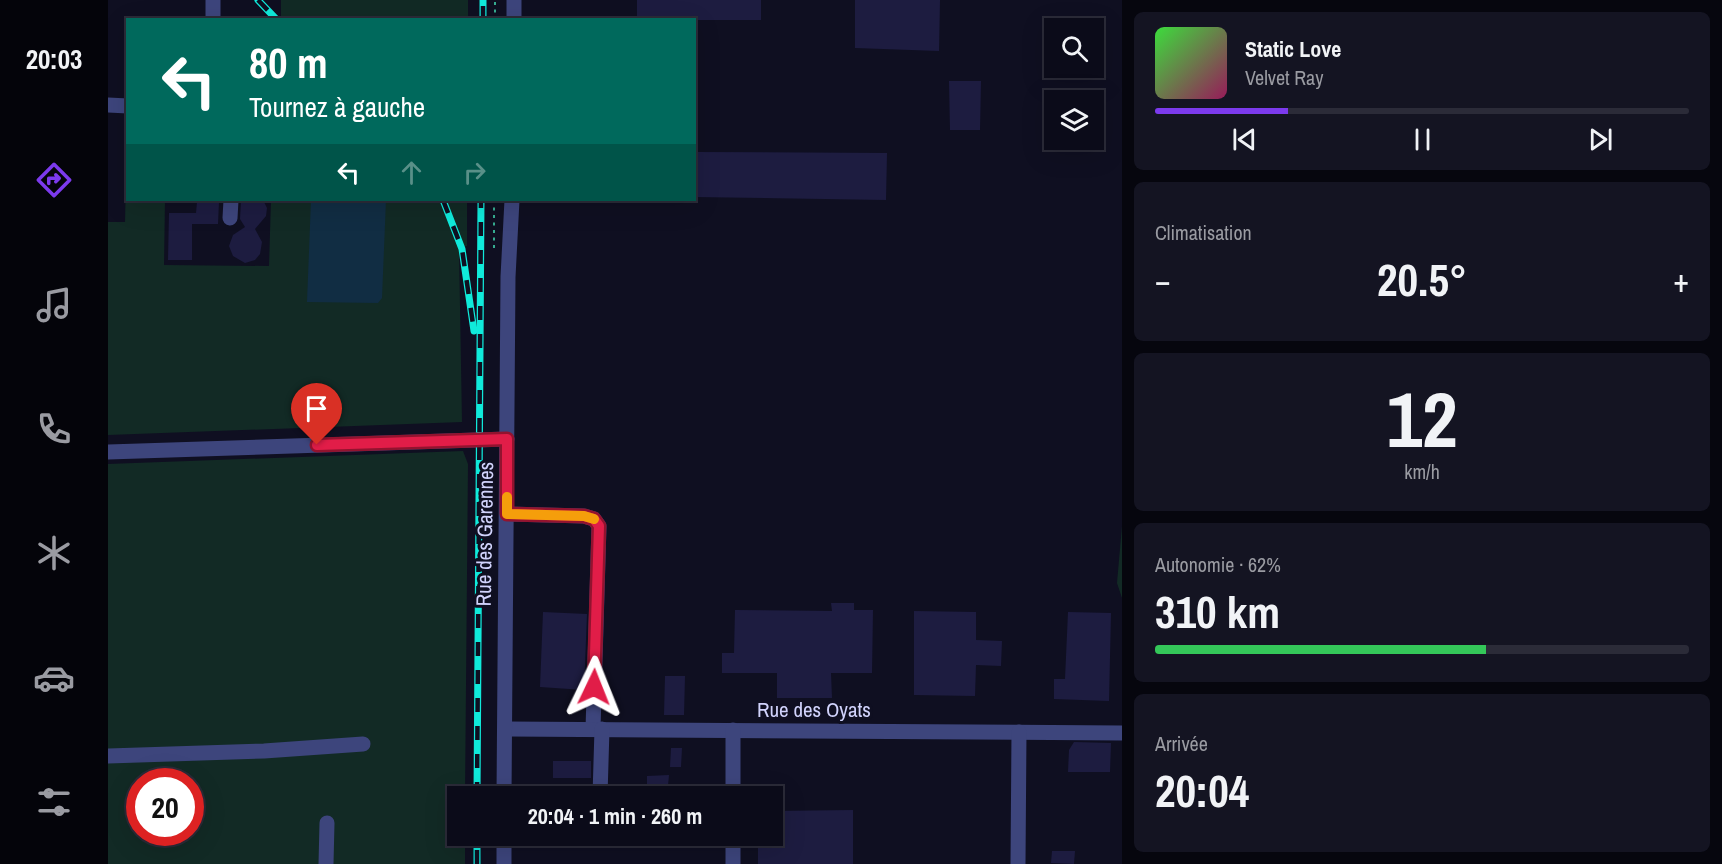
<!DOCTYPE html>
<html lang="fr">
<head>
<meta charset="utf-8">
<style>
	body { margin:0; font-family:"Archivo Narrow",sans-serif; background:#141422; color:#f1f3f6; height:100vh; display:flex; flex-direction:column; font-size:22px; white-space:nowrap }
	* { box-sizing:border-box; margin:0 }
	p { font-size:20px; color:#9a9ba2 }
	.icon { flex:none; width:33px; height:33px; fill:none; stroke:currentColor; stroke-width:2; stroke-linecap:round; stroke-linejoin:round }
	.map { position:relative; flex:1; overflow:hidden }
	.side { display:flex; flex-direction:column; gap:12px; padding:12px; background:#06060e; width:600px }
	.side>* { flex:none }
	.guide { position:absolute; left:18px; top:18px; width:570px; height:183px; border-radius:0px; box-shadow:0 6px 24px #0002,0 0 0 2px #2b2b38; background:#00695c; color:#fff; overflow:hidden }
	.controls { position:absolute; left:936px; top:18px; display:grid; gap:12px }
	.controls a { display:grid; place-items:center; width:60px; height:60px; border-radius:0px; background:#0b0b19; box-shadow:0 6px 24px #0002,0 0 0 2px #2b2b38; font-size:30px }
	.speed { position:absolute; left:18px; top:768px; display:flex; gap:12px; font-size:30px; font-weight:700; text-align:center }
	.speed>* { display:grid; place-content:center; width:78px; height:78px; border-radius:50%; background:#0b0b19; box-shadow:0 6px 24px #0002,0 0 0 2px #2b2b38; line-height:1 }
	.speed .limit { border:9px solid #d22; background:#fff; color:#111 }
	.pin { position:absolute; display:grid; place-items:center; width:51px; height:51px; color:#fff; margin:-62px -26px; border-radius:50% 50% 50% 0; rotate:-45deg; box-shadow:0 0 6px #0007 }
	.pin .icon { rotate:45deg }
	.me { position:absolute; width:66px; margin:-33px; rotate:2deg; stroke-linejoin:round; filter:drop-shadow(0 0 4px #0008) }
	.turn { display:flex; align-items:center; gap:21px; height:126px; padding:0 24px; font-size:27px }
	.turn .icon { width:78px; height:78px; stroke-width:2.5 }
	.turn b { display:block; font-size:42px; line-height:51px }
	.lanes { display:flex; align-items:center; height:57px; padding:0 24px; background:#0003; justify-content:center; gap:30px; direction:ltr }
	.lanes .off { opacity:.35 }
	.big { font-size:45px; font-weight:800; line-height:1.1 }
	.side .card { flex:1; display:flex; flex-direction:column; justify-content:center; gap:9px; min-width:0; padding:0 21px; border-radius:9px; background:#141422 }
	.side .dial { align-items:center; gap:0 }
	.dial b { font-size:78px; line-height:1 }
	.song { display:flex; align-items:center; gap:18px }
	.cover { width:72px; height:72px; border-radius:9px; background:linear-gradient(135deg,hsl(120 70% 55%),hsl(330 70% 35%)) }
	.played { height:6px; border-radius:3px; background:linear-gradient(90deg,#7c3aed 25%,#2b2b38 25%) }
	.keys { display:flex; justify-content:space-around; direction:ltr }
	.heat { display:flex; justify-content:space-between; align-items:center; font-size:33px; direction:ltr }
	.charge { height:9px; border-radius:4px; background:linear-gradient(90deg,#34c759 62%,#2b2b38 0) }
	.trip { position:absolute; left:339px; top:786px; width:336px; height:60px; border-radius:0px; background:#0b0b19; box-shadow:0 6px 24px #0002,0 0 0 2px #2b2b38; font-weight:800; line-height:60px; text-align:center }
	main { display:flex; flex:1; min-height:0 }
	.tab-bar { display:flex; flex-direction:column; width:108px; justify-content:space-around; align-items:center; background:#04040a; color:#9a9ba2 }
	.tab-bar .icon { width:42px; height:42px }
	.tab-bar .on { color:#7c3aed }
	.tab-bar b { font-size:27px; color:#f1f3f6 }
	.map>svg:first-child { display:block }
	.green { fill:#122a25; fill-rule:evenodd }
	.water { fill:#112d43 }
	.building { fill:#1d1c40 }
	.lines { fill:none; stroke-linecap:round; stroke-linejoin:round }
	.path { stroke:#36ab90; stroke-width:2; stroke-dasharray:3 4.5; stroke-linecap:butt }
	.minor { stroke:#3d457c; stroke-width:15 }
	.rail-casing { stroke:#10eadb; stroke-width:7 }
	.rail { stroke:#0f0f21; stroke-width:4.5; stroke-dasharray:14; stroke-linecap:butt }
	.route-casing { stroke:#92132f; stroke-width:15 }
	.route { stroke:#e11d48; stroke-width:10 }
	.slow { stroke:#f59e0b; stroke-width:10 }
	.labels { text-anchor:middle; stroke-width:6; stroke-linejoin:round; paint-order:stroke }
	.street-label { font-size:21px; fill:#d1d3fc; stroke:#0f0f21 }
</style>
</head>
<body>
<main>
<nav class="tab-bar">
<b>20:03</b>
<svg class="icon on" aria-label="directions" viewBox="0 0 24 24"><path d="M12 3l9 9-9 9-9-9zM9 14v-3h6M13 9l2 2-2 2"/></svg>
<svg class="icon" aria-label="music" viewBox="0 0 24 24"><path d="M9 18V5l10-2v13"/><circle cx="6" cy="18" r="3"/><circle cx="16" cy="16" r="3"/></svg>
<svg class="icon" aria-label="phone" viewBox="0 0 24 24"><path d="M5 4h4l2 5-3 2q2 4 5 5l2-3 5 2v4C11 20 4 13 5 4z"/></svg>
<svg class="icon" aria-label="climate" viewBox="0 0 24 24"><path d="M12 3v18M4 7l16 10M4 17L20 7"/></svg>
<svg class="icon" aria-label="car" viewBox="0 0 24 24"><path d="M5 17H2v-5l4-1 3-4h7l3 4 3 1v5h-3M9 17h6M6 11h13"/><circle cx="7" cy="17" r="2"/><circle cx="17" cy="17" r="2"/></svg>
<svg class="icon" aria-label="filters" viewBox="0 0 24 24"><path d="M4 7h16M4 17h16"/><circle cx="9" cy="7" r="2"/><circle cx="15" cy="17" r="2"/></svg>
</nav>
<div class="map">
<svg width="1014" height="864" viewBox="0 0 1014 864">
	<rect width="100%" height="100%" fill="#0f0f21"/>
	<!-- green -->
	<g class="green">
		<rect x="173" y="0" width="187" height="19"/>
		<path d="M 18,178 L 19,178 L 20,200 L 57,200 L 56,265 L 161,266 L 163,200 L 359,200 L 359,246 L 351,248 L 354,422 L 0,435 L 0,222 L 17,222 Z"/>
		<path d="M 355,451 L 360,464 L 357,796 L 350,796 L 350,836 L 357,836 L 357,864 L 0,864 L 0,464 ZM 32,782 L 82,782 L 82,832 L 32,832 Z"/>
		<path d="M 1014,526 L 1014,598 L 1009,583 Z"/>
	</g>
	<!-- water -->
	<path class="water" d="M 203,200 L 278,200 L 274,298 L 270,303 L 199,302 Z"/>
	<!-- building -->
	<g class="building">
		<rect x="529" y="0" width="124" height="20"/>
		<path d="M 747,0 L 832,0 L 831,51 L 747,48 Z"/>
		<path d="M 841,81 L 873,81 L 872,130 L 842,130 Z"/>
		<path d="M 586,152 L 779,153 L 778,200 L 586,197 Z"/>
		<path d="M 133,200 L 155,200 L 159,208 L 158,216 L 147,229 L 154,242 L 152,254 L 147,260 L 137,263 L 125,256 L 121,246 L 125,235 L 137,227 L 132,219 Z"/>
		<path d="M 89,202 L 111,202 L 110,224 L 84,224 L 84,260 L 60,260 L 61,213 L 88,213 Z"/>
		<path d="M 723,603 L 746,603 L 746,610 L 765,610 L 764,673 L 723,673 L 724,698 L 669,698 L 669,673 L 614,673 L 614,653 L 626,653 L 627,610 L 724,611 Z"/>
		<path d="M 806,611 L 868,612 L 868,640 L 894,641 L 893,666 L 868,665 L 867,696 L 806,695 Z"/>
		<path d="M 435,612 L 479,614 L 476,690 L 432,687 Z"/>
		<path d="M 960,612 L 1003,613 L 1001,701 L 946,699 L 946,679 L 957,679 Z"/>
		<path d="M 557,676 L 577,676 L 576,715 L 556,715 Z"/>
		<path d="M 966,742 L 1003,743 L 1002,772 L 960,772 L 961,750 Z"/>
		<path d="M 563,748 L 574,748 L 573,767 L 562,767 Z"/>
		<rect x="445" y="761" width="38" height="17"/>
		<path d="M 561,775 L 560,786 L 539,786 L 539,776 Z"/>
		<path d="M 745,810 L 745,864 L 650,864 L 650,836 L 664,836 L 664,811 Z"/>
		<path d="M 944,851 L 967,851 L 966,864 L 943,863 Z"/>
	</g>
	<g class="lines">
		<!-- path -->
		<g class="path">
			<path d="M 387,20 L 387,0"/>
			<path d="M 386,248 L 386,200"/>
		</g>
		<!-- minor -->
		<g class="minor">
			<path d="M 105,0 L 105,20"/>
			<path d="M 406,20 L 406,0"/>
			<path d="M 0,105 L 20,106"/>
			<path d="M 122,218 L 123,200"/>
			<path d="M 0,452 L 399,439"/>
			<path d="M 399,514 L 476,516 L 486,519 L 491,526 L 485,729"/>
			<path d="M 397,729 L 1014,733"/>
			<path d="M 0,756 L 156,751 L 255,744"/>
			<path d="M 396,796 L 400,277 L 404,200"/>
			<path d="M 492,796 L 494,729"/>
			<path d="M 625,796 L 625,730"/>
			<path d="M 218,864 L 219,823"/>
			<path d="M 396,864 L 396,836"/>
			<path d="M 625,864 L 625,836"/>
			<path d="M 910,864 L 911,732"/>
		</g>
		<!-- rail casing -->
		<g class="rail-casing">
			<g id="rail">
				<path d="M 150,0 L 169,20"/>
				<path d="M 375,20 L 375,0"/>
				<path d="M 335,200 L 354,249 L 366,331"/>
				<path d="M 369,796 L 373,200"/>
				<path d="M 369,864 L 369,836"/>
			</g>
		</g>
		<!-- rail -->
		<use href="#rail" class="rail"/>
	</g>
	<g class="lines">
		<!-- route casing -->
		<g class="route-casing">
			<path id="route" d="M 209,445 L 399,439 L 399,514 L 476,516 L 486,519 L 491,526 L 486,687"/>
		</g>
		<!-- route -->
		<use href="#route" class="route"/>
		<!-- slow -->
		<path class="slow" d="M 399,497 L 399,514 L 476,516 L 486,519"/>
	</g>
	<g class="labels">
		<!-- street labels -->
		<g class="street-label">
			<text transform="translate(377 534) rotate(-89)" y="7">Rue des Garennes</text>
			<text x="706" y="717">Rue des Oyats</text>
		</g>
	</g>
</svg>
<div class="controls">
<a><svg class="icon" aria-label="search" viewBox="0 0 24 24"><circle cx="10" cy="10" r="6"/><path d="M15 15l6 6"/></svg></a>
<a><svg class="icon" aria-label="layers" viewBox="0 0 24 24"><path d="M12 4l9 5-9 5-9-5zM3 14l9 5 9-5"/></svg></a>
</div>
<div class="speed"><div class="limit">20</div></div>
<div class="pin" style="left:209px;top:445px;background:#d93025"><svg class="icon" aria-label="arrive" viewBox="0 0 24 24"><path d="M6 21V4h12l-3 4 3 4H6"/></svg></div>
<svg class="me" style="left:486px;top:687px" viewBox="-20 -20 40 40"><path d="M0-17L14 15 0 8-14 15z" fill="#e11d48" stroke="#fff" stroke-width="4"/></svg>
<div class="trip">20:04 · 1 min · 260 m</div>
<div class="guide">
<div class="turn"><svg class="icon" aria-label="left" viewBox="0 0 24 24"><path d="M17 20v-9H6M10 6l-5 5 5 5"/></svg><div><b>80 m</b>Tournez à gauche</div></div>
<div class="lanes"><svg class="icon" aria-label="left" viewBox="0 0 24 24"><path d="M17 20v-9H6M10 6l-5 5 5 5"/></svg><svg class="icon off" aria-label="ahead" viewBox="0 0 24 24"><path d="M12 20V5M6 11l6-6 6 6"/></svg><svg class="icon off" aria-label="right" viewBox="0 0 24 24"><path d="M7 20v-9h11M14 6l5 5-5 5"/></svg></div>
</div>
</div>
<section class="side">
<div class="card">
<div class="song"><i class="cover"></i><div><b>Static Love</b><p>Velvet Ray</p></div></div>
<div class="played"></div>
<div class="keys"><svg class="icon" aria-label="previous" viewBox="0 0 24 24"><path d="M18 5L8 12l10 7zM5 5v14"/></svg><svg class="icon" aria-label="pause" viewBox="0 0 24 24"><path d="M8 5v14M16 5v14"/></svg><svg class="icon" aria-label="next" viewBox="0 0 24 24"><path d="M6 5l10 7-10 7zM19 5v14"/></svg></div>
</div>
<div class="card"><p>Climatisation</p>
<div class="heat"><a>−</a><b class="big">20.5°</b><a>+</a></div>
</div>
<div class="card dial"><b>12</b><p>km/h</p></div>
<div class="card"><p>Autonomie · 62%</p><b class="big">310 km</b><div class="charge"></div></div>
<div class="card"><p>Arrivée</p><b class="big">20:04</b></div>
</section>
</main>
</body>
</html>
